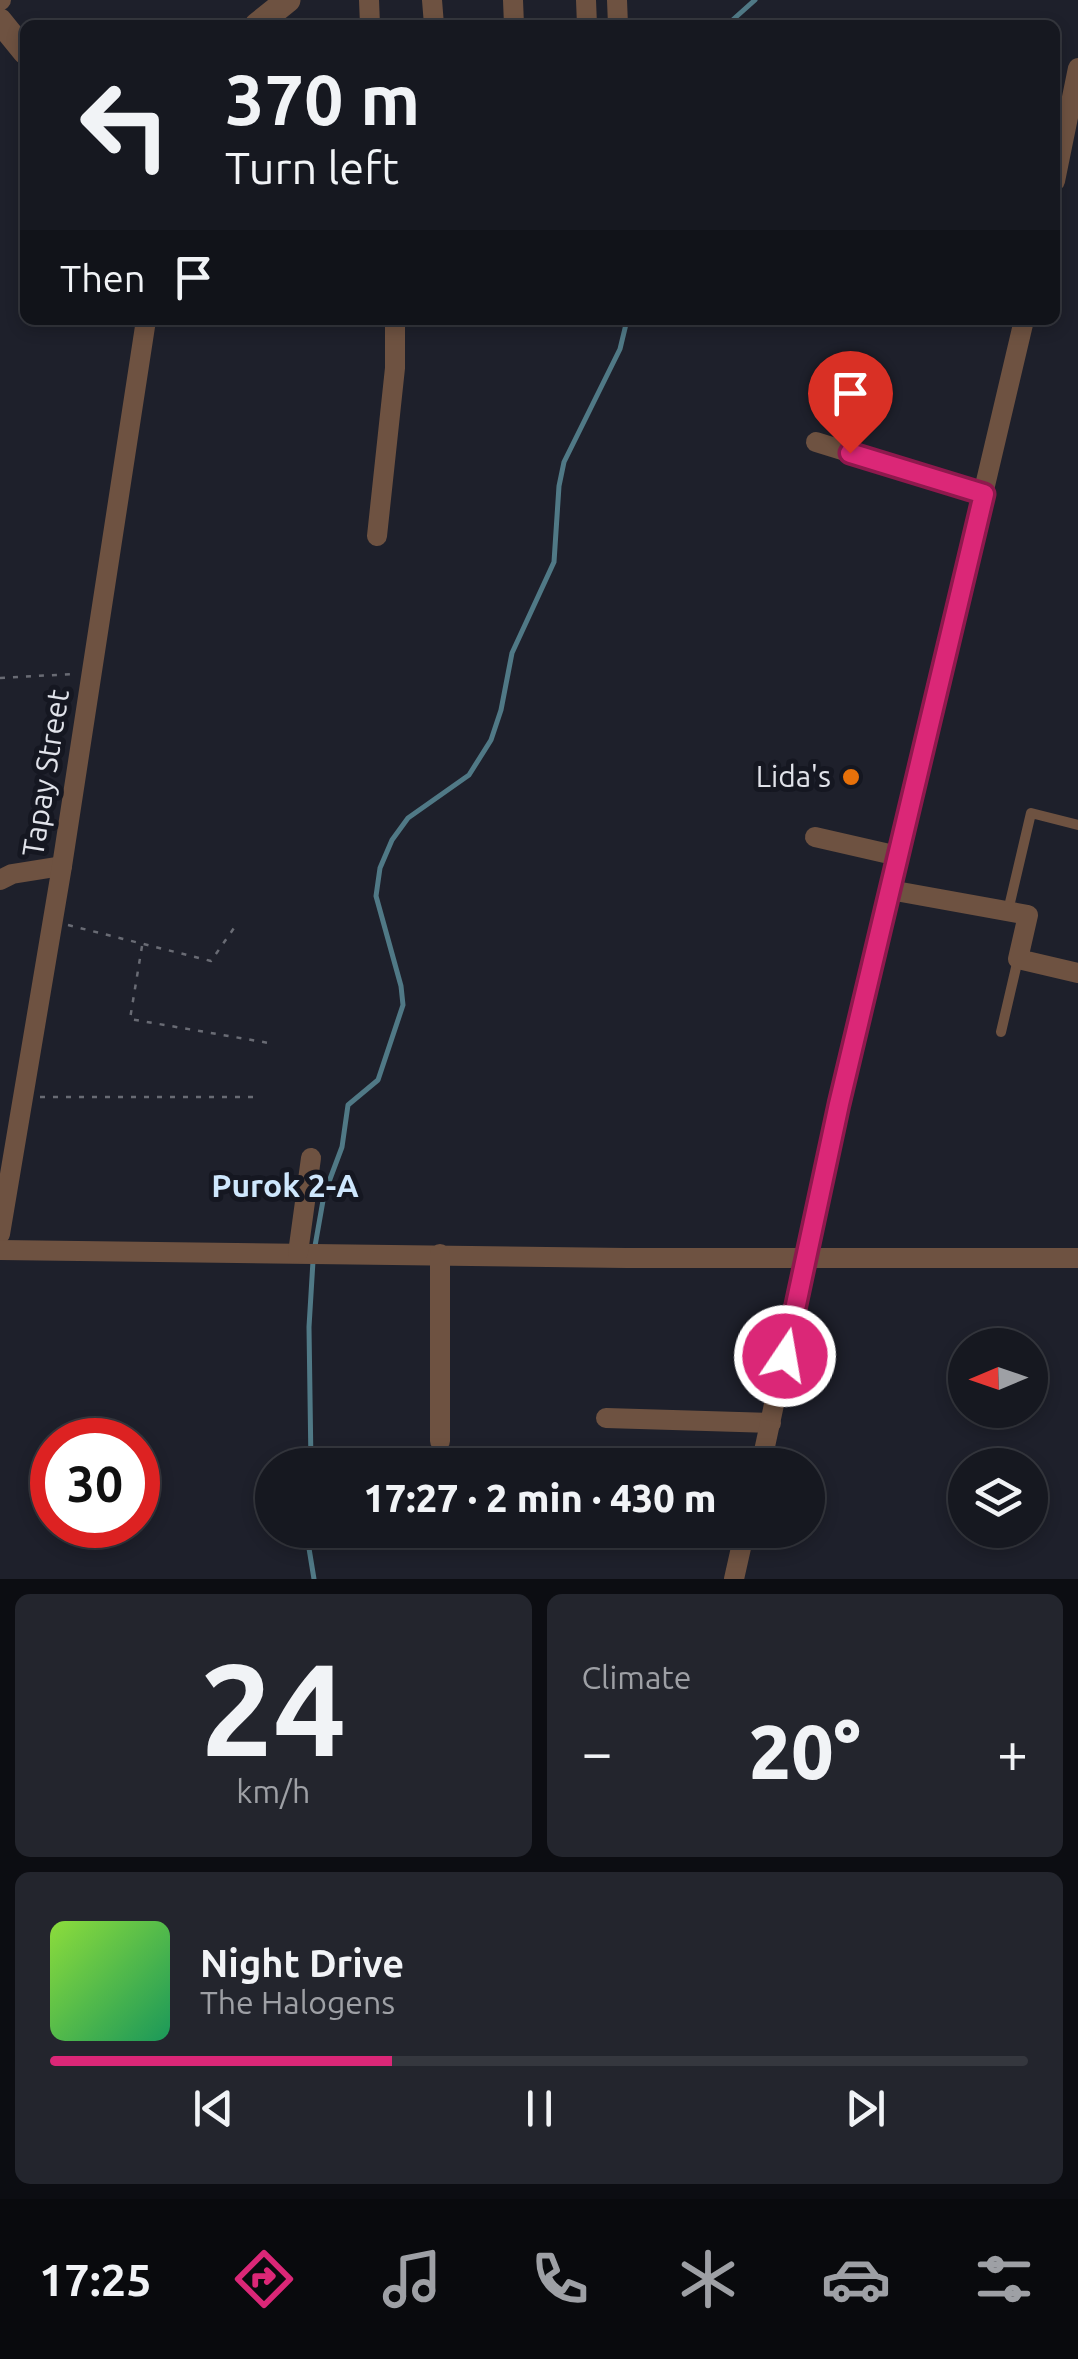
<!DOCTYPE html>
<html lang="en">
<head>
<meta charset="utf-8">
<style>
	body { margin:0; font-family:Ubuntu,sans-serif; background:#23252d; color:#f1f3f6; height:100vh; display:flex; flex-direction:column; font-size:38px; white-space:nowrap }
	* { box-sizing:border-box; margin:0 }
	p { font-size:32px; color:#9ea0a5 }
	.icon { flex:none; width:55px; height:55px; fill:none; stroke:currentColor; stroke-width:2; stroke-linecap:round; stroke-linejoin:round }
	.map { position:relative; height:1579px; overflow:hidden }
	.sheet { display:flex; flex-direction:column; gap:15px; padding:15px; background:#0c0d12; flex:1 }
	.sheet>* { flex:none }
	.hud { position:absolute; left:20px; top:20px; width:1040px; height:305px; border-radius:15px; box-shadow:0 5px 15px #0003,0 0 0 2px #35373e; background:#161820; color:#f1f3f6; overflow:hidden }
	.needle { width:65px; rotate:268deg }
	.tools { position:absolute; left:948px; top:1328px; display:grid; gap:20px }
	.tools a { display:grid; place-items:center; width:100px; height:100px; border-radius:50%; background:#161820; box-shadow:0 5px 15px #0003,0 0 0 2px #35373e; font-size:50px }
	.speed { position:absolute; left:30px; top:1418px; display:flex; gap:20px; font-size:50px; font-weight:700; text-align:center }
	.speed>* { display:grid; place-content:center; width:130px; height:130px; border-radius:50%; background:#161820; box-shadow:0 5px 15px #0003,0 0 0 2px #35373e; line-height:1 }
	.speed .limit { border:15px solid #d22; background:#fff; color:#111 }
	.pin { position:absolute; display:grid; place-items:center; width:85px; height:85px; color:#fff; margin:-102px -42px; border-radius:50% 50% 50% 0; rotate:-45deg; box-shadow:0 0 10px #0007 }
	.pin .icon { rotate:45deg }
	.me { position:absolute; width:110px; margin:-55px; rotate:12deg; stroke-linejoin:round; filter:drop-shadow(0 0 8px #0008) }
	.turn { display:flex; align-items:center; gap:35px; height:210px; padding:0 40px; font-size:45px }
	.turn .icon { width:130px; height:130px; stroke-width:2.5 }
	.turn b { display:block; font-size:70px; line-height:85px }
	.then { display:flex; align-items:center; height:95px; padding:0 40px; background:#0003; gap:20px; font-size:38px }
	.big { font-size:75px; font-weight:800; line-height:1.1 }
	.sheet .card { flex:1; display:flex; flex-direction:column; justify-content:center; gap:15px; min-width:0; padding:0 35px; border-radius:15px; background:#23252d }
	.sheet .dial { align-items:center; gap:0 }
	.dial b { font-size:130px; line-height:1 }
	.song { display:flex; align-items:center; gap:30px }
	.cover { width:120px; height:120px; border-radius:15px; background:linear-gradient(135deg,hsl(90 70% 55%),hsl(150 70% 35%)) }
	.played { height:10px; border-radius:5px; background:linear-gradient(90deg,#db2777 35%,#35373e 35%) }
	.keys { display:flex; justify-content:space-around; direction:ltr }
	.heat { display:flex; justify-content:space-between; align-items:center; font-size:55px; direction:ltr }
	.sheet .tiles { flex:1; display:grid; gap:15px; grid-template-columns:1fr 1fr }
	.card:last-child { grid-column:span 2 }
	.trip { position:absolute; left:255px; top:1448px; width:570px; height:100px; border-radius:50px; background:#161820; box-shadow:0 5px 15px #0003,0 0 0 2px #35373e; font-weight:800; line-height:100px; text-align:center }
	.menu { display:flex; height:160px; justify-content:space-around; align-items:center; background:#090a0d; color:#9ea0a5 }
	.menu .icon { width:70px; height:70px }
	.menu .active { color:#db2777 }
	.menu b { font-size:45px; color:#f1f3f6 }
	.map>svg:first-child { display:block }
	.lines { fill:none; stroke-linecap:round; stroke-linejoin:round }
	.stream { stroke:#507986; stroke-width:5 }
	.path { stroke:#696b74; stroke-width:2.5; stroke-dasharray:5 8; stroke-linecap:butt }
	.service { stroke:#6e5241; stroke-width:10 }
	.minor { stroke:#6e5241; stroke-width:20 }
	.tertiary { stroke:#6e5241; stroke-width:25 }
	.route-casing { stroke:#8e194d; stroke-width:25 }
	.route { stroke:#db2777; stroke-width:18 }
	.food-dot { fill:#e8710a; stroke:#151721; stroke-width:4 }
	.labels { text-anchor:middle; stroke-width:10; stroke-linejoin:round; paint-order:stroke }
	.street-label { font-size:30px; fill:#e1e3ea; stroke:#151721 }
	.poi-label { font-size:30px; fill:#e1e3ea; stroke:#151721; text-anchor:end }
	.neighbourhood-label { font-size:32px; font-weight:bold; fill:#cee7fd; stroke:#151721 }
</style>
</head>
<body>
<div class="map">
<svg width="1078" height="1579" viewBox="0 0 1078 1579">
	<rect width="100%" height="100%" fill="#1e202b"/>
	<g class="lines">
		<!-- stream -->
		<g class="stream">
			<path d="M 727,25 L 755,0"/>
			<path d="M 315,1246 L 324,1195 L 342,1147 L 348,1105 L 378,1080 L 403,1005 L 401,986 L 376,896 L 380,868 L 392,840 L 408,818 L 469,775 L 491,740 L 501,710 L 512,653 L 554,562 L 559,486 L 564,462 L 620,349 L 627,320"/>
			<path d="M 311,1465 L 309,1327 L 313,1261"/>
			<path d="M 306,1530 L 314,1579"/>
		</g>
		<!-- path -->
		<g class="path">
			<path d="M 0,678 L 73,674"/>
			<path d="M 68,925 L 211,961 L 234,928"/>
			<path d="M 142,946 L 130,1019 L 269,1043"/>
			<path d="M 40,1097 L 258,1097"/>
		</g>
		<!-- service -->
		<g class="service">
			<path d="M 1008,911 L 1031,813 L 1078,825"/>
			<path d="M 1001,1032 L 1018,959"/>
		</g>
		<!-- minor -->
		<g class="minor">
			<path d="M 369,0 L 370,25"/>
			<path d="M 432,0 L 434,25"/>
			<path d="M 513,0 L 514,25"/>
			<path d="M 586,0 L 587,25"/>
			<path d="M 617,0 L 618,25"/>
			<path d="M 0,1 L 1,0"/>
			<path d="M 1055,181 L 1078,68"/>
			<path d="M 816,442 L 984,494"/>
			<path d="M 377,536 L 395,368 L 395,320"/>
			<path d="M 815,837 L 898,856"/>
			<path d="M 0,880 L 12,874 L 62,866"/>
			<path d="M 890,890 L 1028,915 L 1018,959 L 1078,973"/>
			<path d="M 0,1234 L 62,866 L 146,320"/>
			<path d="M 0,1250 L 626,1258 L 1078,1258"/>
			<path d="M 298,1253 L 311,1158"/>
			<path d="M 606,1418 L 771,1423"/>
			<path d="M 440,1441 L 440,1254"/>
			<path d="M 761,1465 L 832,1135 L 1024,320"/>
			<path d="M 734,1579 L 745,1530"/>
		</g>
		<!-- tertiary -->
		<g class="tertiary">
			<path d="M 0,21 L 25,52"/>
			<path d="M 257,25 L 288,0"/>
		</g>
	</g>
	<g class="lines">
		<!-- route casing -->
		<g class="route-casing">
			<path id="route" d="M 785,1356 L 839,1104 L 984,494 L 850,453"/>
		</g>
		<!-- route -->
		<use href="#route" class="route"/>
	</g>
	<!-- markers -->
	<circle class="food-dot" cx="851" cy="777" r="10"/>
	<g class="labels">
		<!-- street labels -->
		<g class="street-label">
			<text transform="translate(46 773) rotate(-81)" y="10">Tapay Street</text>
		</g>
		<!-- poi labels -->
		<g class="poi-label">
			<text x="831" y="787">Lida's</text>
		</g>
		<!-- neighbourhood labels -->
		<g class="neighbourhood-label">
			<text x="285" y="1197">Purok 2-A</text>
		</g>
	</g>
</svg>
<div class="tools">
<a><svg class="needle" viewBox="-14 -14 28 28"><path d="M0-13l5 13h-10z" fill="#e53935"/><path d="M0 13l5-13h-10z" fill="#9ea0a5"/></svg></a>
<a><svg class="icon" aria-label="layers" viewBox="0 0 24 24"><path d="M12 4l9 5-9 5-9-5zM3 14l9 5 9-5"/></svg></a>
</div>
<div class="speed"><div class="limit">30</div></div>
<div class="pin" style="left:850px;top:453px;background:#d93025"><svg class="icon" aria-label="arrive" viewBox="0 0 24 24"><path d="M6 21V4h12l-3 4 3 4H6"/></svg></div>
<svg class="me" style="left:785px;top:1356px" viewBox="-20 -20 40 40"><circle r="17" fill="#db2777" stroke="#fff" stroke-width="3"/><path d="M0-11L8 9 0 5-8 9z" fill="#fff"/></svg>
<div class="trip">17:27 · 2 min · 430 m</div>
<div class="hud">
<div class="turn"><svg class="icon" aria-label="left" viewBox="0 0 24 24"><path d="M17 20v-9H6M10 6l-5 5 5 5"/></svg><div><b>370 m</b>Turn left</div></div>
<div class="then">Then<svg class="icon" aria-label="arrive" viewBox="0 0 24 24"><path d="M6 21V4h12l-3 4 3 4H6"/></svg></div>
</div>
</div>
<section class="sheet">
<div class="tiles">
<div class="card dial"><b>24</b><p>km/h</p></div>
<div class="card"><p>Climate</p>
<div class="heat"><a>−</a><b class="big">20°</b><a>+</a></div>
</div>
<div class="card">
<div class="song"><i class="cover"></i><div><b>Night Drive</b><p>The Halogens</p></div></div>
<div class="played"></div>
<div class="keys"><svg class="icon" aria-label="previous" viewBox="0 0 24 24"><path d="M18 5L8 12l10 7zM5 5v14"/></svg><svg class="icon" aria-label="pause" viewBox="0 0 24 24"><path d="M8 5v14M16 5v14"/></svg><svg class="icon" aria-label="next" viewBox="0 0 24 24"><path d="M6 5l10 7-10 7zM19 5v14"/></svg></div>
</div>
</div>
</section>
<nav class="menu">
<b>17:25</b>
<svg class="icon active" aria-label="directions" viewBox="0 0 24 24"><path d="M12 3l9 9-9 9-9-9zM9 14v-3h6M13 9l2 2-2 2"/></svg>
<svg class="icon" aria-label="music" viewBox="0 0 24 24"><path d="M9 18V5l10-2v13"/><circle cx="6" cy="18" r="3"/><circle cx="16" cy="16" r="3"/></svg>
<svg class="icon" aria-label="phone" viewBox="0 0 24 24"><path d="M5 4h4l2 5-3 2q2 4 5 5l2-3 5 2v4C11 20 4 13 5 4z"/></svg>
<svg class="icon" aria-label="climate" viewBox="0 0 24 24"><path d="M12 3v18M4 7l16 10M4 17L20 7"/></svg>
<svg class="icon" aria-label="car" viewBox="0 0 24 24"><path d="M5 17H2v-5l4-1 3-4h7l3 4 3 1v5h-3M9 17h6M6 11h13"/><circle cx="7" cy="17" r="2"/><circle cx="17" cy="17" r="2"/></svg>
<svg class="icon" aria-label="filters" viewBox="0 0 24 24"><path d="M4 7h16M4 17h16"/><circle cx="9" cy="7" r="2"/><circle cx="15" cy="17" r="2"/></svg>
</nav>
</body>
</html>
